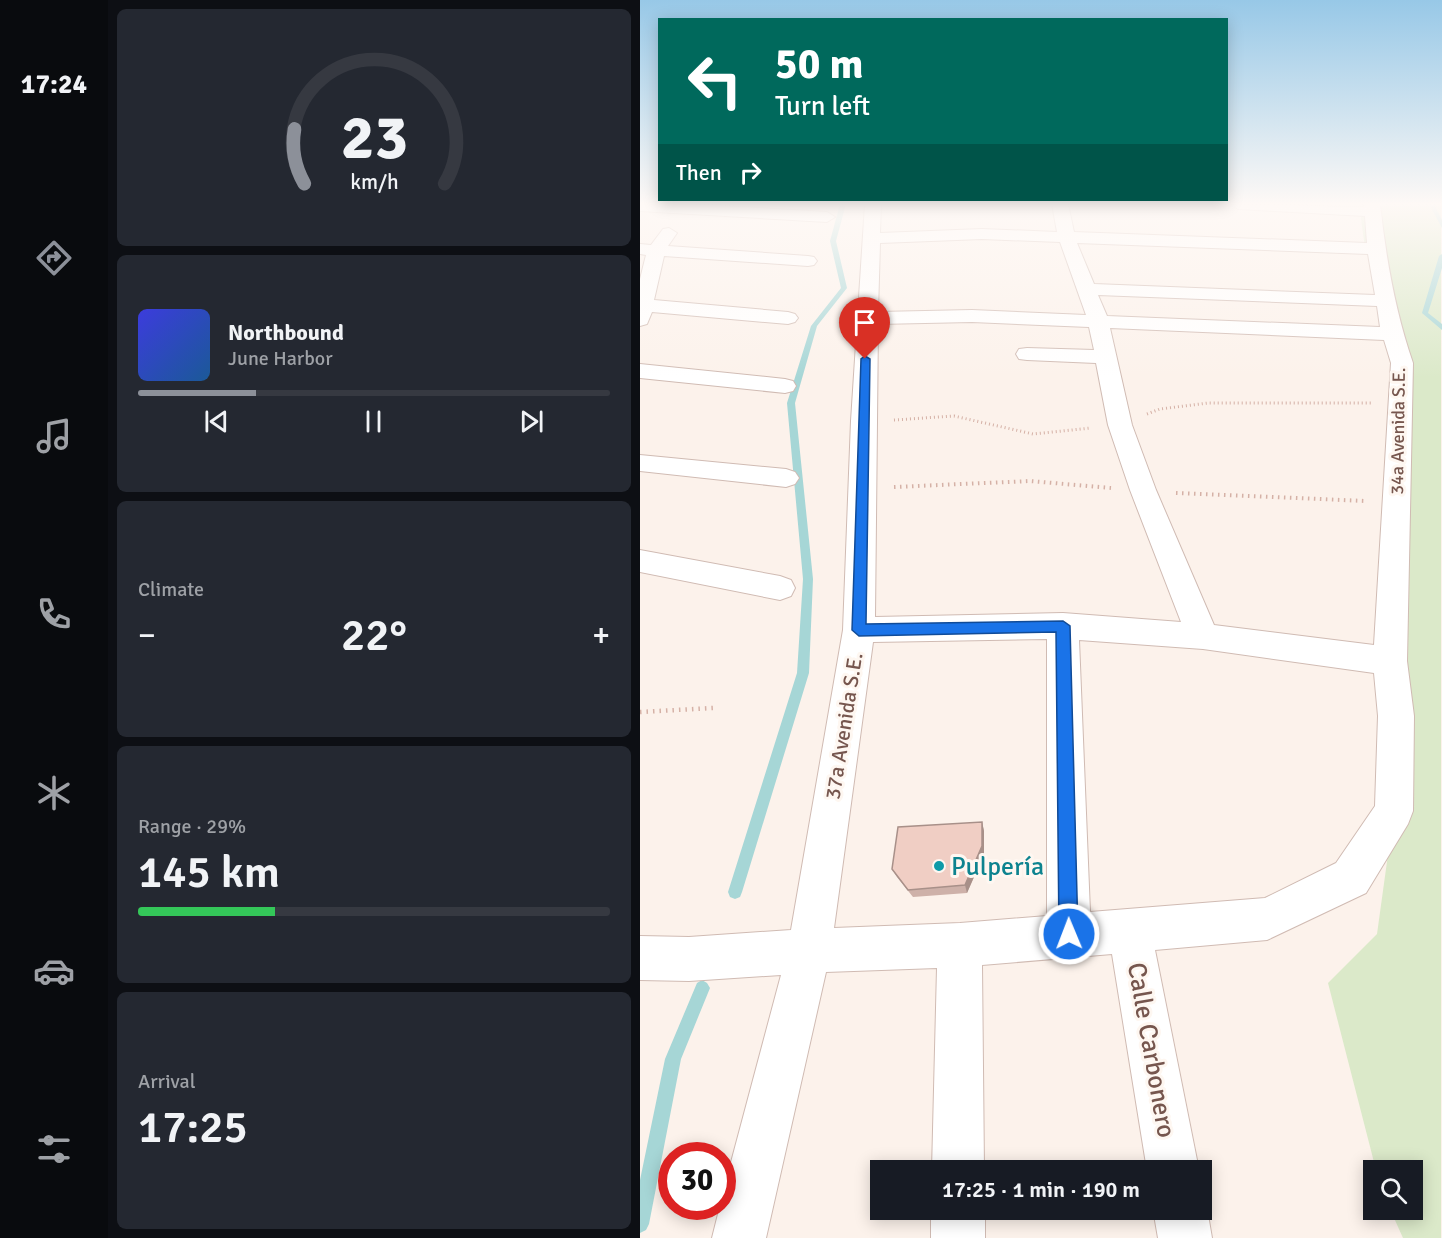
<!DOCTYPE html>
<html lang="en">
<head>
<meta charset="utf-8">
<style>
	body { margin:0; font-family:Signika,sans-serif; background:#242831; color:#f1f3f6; height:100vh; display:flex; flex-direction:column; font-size:22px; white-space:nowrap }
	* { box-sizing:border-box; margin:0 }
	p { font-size:20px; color:#9ea1a6 }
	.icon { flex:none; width:33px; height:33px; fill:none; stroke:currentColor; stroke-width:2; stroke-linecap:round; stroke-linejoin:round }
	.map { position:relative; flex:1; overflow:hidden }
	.drawer { display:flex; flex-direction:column; gap:9px; padding:9px; background:#0d0f14; width:532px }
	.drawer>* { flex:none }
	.top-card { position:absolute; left:18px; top:18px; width:570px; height:183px; border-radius:0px; box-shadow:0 3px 15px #0003; background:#00695c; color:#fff; overflow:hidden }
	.buttons { position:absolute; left:723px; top:1160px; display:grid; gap:12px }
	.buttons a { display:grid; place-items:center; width:60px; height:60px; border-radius:0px; background:#171b24; box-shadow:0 3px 15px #0003; font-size:30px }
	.speed { position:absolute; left:18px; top:1142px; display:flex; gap:12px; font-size:30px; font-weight:700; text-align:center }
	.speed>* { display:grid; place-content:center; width:78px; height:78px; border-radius:50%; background:#171b24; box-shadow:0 3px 15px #0003; line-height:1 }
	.speed .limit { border:9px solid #d22; background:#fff; color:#111 }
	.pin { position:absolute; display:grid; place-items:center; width:51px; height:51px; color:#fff; margin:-62px -26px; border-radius:50% 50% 50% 0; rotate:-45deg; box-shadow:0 0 6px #0007 }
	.pin .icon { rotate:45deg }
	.me { position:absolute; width:66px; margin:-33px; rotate:359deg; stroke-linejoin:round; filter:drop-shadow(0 0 4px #0008) }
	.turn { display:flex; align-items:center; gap:21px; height:126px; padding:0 18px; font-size:27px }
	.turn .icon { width:78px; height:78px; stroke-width:2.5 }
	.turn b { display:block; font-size:42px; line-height:51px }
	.then { display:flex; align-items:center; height:57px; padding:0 18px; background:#0003; gap:12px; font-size:22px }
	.big { font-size:45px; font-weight:600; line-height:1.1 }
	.drawer .tile { flex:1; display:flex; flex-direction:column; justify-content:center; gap:9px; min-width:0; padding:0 21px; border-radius:9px; background:#242831 }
	.drawer .dial { align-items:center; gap:0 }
	.dial svg { height:156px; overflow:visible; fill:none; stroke:#363941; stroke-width:7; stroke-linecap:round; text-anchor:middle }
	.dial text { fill:#f1f3f6; stroke:none }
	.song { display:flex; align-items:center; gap:18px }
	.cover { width:72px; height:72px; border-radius:9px; background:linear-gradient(135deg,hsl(240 70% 55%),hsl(210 70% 35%)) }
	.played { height:6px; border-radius:3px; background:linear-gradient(90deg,#8c9099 25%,#363941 25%) }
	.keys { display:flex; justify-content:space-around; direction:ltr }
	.heat { display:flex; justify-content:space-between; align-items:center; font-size:33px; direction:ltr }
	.charge { height:9px; border-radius:4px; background:linear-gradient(90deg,#34c759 29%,#363941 0) }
	.trip { position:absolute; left:230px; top:1160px; width:342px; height:60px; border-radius:0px; background:#171b24; box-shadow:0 3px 15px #0003; font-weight:600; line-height:60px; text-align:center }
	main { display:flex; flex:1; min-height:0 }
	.menu { display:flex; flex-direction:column; width:108px; justify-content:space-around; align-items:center; background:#090b0e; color:#9ea1a6 }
	.menu .icon { width:42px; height:42px }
	.menu .selected { color:#8c9099 }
	.menu b { font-size:27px; color:#f1f3f6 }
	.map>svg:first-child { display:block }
	.green { fill:#dbe9c9 }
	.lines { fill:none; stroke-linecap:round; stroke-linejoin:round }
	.stream { fill:#a6d6d6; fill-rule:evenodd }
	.street-casing { stroke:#d0bbb3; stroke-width:2 }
	.path-far2 { stroke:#d5b1a6; stroke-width:3; stroke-dasharray:1 3; stroke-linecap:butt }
	.path-far1 { stroke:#d5b1a6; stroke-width:4; stroke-dasharray:1.5 4.5; stroke-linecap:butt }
	.path { stroke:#d5b1a6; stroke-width:4.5; stroke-dasharray:1.5 5; stroke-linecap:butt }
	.street { fill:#fff; fill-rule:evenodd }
	.wall { fill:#ceb1a9 }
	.shaded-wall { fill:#a89089 }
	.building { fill:#f0cec4; stroke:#a89089; stroke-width:1.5 }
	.route { fill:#1a73e8; stroke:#114b97; stroke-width:1.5 }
	.culture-dot { fill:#0f9aa8; stroke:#fef7f1; stroke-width:2 }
	.labels { text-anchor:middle; stroke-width:6; stroke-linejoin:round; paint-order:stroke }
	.far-street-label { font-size:18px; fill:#76564e; stroke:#fef7f1 }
	.street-label { font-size:21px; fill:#76564e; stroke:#fef7f1 }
	.near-culture-label { font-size:26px; fill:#0d838f; stroke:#fef7f1; text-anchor:start }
	.near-street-label { font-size:26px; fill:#76564e; stroke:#fef7f1 }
</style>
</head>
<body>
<main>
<nav class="menu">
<b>17:24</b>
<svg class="icon selected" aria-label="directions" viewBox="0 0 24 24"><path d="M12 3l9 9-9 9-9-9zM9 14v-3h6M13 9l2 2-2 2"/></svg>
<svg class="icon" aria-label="music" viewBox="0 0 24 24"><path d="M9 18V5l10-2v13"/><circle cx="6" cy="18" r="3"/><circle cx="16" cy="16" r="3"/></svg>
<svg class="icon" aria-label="phone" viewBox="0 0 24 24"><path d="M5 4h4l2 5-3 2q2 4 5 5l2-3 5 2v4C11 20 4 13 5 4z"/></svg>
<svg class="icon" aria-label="climate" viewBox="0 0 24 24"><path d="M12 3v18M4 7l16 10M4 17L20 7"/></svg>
<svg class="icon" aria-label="car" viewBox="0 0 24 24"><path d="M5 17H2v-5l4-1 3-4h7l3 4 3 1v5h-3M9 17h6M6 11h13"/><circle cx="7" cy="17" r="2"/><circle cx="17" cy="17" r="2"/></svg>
<svg class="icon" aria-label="filters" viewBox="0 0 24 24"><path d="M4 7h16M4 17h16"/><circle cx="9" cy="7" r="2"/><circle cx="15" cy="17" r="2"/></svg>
</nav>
<section class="drawer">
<div class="tile dial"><svg viewBox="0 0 100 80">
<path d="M14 69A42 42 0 1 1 86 69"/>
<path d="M14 69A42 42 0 0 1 9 41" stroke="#8c9099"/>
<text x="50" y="56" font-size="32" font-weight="700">23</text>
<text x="50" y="72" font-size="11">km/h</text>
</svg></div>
<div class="tile">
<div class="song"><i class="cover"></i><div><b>Northbound</b><p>June Harbor</p></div></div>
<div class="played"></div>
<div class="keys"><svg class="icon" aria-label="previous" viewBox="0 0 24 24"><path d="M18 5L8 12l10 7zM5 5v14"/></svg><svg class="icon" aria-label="pause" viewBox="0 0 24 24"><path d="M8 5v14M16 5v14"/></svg><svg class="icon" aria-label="next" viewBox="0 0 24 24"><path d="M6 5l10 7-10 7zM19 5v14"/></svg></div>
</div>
<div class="tile"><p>Climate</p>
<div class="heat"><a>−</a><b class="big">22°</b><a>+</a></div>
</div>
<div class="tile"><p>Range · 29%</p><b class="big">145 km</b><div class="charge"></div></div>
<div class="tile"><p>Arrival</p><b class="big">17:25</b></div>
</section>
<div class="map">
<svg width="802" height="1238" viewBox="0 0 802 1238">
	<rect width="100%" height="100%" fill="#fcf2eb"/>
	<!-- green -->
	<path class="green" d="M 719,204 L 801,204 L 801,1238 L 763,1238 L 750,1209 L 772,1209 L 772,1170 L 736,1170 L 688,983 L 737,934 L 754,811 L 762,363 L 746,301 L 725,248 Z"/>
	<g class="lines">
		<!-- stream -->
		<g class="stream">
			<path d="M 200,204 L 206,204 L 196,241 L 207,288 L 177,326 L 155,403 L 173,579 L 169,673 L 102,892 L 100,897 L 95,899 L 90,897 L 88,892 L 157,673 L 163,579 L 147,403 L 171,326 L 201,288 L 190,241 Z"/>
			<path d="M 789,204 L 794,204 L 802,220 L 802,228 Z"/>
			<path d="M 802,254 L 802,268 L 788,313 L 802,324 L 802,330 L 782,313 L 799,256 Z"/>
			<path d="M 62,980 L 67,983 L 70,988 L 41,1059 L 9,1224 L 6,1230 L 0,1233 L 0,1180 L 25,1059 L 57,983 Z"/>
		</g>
		<!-- street casing -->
		<g class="street-casing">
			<g id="street">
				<path d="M 0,204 L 52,204 L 187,212 L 195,217 L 187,222 L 0,211 Z"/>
				<path d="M 225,204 L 241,204 L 240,233 L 342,229 L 417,232 L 412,204 L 428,204 L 434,232 L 727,243 L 725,216 L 598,209 L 590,204 L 724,207 L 724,204 L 740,204 C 746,258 755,311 773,363 L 767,661 L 774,716 L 773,811 L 768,824 L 726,893 L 627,940 L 515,950 L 559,1170 L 507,1170 L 472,954 L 342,965 L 344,1170 L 292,1170 L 297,968 L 186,972 L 126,1238 L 72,1238 L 80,1206 L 82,1206 L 82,1196 L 141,975 L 49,981 L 0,980 L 0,936 L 49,937 L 151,930 L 203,630 L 211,421 ZM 342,239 L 420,242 L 446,315 L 332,310 L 238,312 L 240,243 ZM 437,243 L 728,254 L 735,295 L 454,284 ZM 458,295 L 737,306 L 740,327 L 467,316 ZM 332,322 L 449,327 L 454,350 L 387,348 L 379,349 L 376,354 L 379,359 L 387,360 L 456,363 L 468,425 L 490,490 L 541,622 L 423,613 L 235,617 L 238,324 ZM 470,328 L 744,340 L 751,363 L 734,645 L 574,625 L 516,490 L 492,425 ZM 407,639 L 407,916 L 320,923 L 194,928 L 233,642 ZM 439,640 L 563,649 L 734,673 L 738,716 L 735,806 L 696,863 L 625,898 L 450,912 Z"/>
				<path d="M 29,228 L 37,233 L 28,246 L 168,256 L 174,257 L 177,261 L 174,265 L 168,266 L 24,256 L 14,300 L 148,312 L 155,314 L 158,318 L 155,322 L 148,324 L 12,312 L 7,324 L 0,326 L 0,279 L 6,255 L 0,254 L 0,244 L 11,245 L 23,229 Z"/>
				<path d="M 0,364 L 145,379 L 153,381 L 156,386 L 153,391 L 145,393 L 0,378 Z"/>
				<path d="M 0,455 L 146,469 L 155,472 L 159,478 L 155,484 L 146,487 L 0,471 Z"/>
				<path d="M 0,550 L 140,576 L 151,580 L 155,588 L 151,596 L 140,600 L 0,572 Z"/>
				<path d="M 561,1195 L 567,1209 L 572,1238 L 518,1238 L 513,1209 L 561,1209 Z"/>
				<rect x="291" y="1209" width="54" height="29"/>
			</g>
		</g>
		<!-- path-far2 -->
		<g class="path-far2">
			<path d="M 507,414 L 520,409 L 568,403 L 732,403"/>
			<path d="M 254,420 L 314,416 L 393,434 L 451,428"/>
		</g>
		<!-- path-far1 -->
		<g class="path-far1">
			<path d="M 254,487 L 390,481 L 471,488"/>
			<path d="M 536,493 L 726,501"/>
		</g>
		<!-- path -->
		<path class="path" d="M 0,712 L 73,708"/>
		<!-- street -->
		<use href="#street" class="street"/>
	</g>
	<!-- wall -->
	<path class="wall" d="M 342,822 L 344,831 L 344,854 L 327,893 L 273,897 L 257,877 L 252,869 Z"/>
	<!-- shaded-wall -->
	<path class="shaded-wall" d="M 342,822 L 344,831 L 344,854 L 327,893 L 325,885 Z"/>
	<!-- building -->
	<path class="building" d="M 342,822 L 342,846 L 325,885 L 268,890 L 252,869 L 258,827 Z"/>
	<!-- sky -->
	<linearGradient id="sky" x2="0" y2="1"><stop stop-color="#97c8e7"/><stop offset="0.54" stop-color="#fef9f6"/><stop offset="1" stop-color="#fef9f6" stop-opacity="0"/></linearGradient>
	<rect width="802" height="378" fill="url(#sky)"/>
	<!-- route -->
	<path class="route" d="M 225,356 L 230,359 L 226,624 L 423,621 L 430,626 L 438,934 L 435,941 L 429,943 L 422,941 L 419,934 L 416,632 L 219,636 L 212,630 L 221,359 Z"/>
	<!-- markers -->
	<circle class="culture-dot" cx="299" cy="866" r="6"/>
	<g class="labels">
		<!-- far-street labels -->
		<g class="far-street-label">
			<text transform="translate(758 431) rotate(-89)" y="6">34a Avenida S.E.</text>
		</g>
		<!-- street labels -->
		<g class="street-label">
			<text transform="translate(204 726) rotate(-81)" y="7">37a Avenida S.E.</text>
		</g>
		<!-- near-culture labels -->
		<g class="near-culture-label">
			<text x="311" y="875">Pulpería</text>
		</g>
		<!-- near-street labels -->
		<g class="near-street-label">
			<text transform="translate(512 1050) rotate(80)" y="9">Calle Carbonero</text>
		</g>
	</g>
</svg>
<div class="buttons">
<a><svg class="icon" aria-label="search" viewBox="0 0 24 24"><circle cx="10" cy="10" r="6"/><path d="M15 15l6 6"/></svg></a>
</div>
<div class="speed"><div class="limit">30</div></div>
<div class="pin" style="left:225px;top:359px;background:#d93025"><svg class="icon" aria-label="arrive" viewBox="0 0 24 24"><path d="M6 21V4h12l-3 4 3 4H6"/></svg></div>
<svg class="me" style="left:429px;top:934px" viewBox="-20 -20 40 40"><circle r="17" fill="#1a73e8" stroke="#fff" stroke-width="3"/><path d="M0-11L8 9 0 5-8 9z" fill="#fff"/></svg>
<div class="trip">17:25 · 1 min · 190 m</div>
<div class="top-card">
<div class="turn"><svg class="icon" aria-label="left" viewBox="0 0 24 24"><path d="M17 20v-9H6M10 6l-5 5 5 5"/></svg><div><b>50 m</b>Turn left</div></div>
<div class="then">Then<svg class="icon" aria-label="right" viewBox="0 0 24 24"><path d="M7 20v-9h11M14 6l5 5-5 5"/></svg></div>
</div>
</div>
</main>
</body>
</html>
